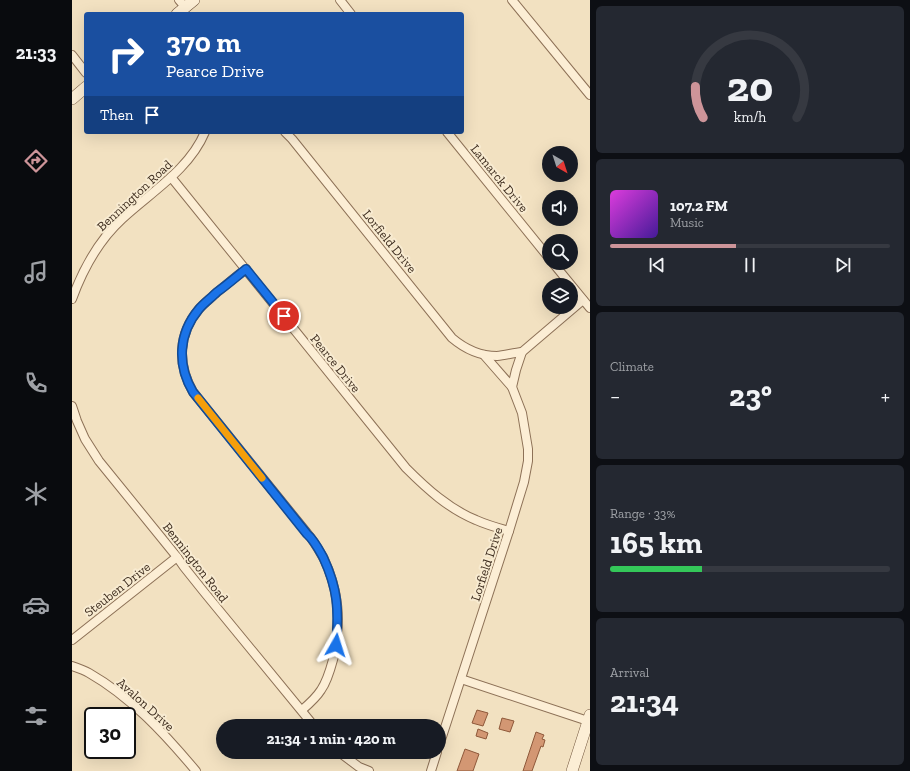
<!DOCTYPE html>
<html lang="en">
<head>
<meta charset="utf-8">
<style>
	body { margin:0; font-family:"Zilla Slab",serif; background:#242831; color:#f1f3f6; height:100vh; display:flex; flex-direction:column; font-size:15px; white-space:nowrap }
	* { box-sizing:border-box; margin:0 }
	p { font-size:13px; color:#9ea1a6 }
	.icon { flex:none; width:22px; height:22px; fill:none; stroke:currentColor; stroke-width:2; stroke-linecap:round; stroke-linejoin:round }
	.map { position:relative; flex:1; overflow:hidden }
	.drawer { display:flex; flex-direction:column; gap:6px; padding:6px; background:#0d0f14; width:320px }
	.drawer>* { flex:none }
	.guide { position:absolute; left:12px; top:12px; width:380px; height:122px; border-radius:4px; box-shadow:0 4px 16px #0002; background:#1a4fa0; color:#fff; overflow:hidden }
	.needle { width:26px; rotate:141deg }
	.controls { position:absolute; left:470px; top:146px; display:grid; gap:8px }
	.controls a { display:grid; place-items:center; width:36px; height:36px; border-radius:50%; background:#171b24; box-shadow:0 4px 16px #0002; font-size:20px }
	.speed { position:absolute; left:12px; top:707px; display:flex; gap:8px; font-size:20px; font-weight:700; text-align:center }
	.speed>* { display:grid; place-content:center; width:52px; height:52px; border-radius:50%; background:#171b24; box-shadow:0 4px 16px #0002; line-height:1 }
	.speed .limit { border:2px solid #111; border-radius:6px; background:#fff; color:#111 }
	.pin { position:absolute; display:grid; place-items:center; width:34px; height:34px; color:#fff; margin:-17px; border:2px solid #fff; border-radius:50%; box-shadow:0 1px 4px #0007 }
	.me { position:absolute; width:44px; margin:-22px; rotate:6deg; stroke-linejoin:round; filter:drop-shadow(0 0 3px #0008) }
	.turn { display:flex; align-items:center; gap:14px; height:84px; padding:0 16px; font-size:18px }
	.turn .icon { width:52px; height:52px; stroke-width:2.5 }
	.turn b { display:block; font-size:28px; line-height:34px }
	.then { display:flex; align-items:center; height:38px; padding:0 16px; background:#0003; gap:8px; font-size:15px }
	.big { font-size:30px; font-weight:700; line-height:1.1 }
	.drawer .tile { flex:1; display:flex; flex-direction:column; justify-content:center; gap:6px; min-width:0; padding:0 14px; border-radius:6px; background:#242831 }
	.drawer .dial { align-items:center; gap:0 }
	.dial svg { height:104px; overflow:visible; fill:none; stroke:#363941; stroke-width:7; stroke-linecap:round; text-anchor:middle }
	.dial text { fill:#f1f3f6; stroke:none }
	.song { display:flex; align-items:center; gap:12px }
	.cover { width:48px; height:48px; border-radius:6px; background:linear-gradient(135deg,hsl(300 70% 55%),hsl(260 70% 35%)) }
	.played { height:4px; border-radius:2px; background:linear-gradient(90deg,#cd9499 45%,#363941 45%) }
	.keys { display:flex; justify-content:space-around; direction:ltr }
	.heat { display:flex; justify-content:space-between; align-items:center; font-size:22px; direction:ltr }
	.charge { height:6px; border-radius:3px; background:linear-gradient(90deg,#34c759 33%,#363941 0) }
	.trip { position:absolute; left:144px; top:719px; width:230px; height:40px; border-radius:20px; background:#171b24; box-shadow:0 4px 16px #0002; font-weight:700; line-height:40px; text-align:center }
	main { display:flex; flex:1; min-height:0 }
	.tabs { display:flex; flex-direction:column; width:72px; justify-content:space-around; align-items:center; background:#090b0e; color:#9ea1a6 }
	.tabs .icon { width:28px; height:28px }
	.tabs .current { color:#cd9499 }
	.tabs b { font-size:18px; color:#f1f3f6 }
	.map>svg:first-child { display:block }
	.building { fill:#d39773; stroke:#8e583a }
	.lines { fill:none; stroke-linecap:round; stroke-linejoin:round }
	.street-casing { stroke:#8d7157; stroke-width:10 }
	.secondary-casing { stroke:#6f523a; stroke-width:12 }
	.street { stroke:#fceed5; stroke-width:8 }
	.secondary { stroke:#fceed5; stroke-width:11 }
	.route-casing { stroke:#114b97; stroke-width:10 }
	.route { stroke:#1a73e8; stroke-width:7 }
	.slow { stroke:#f59e0b; stroke-width:7 }
	.labels { text-anchor:middle; stroke-width:4; stroke-linejoin:round; paint-order:stroke }
	.street-label { font-size:13px; fill:#3b2a1c; stroke:#f8ebd1 }
</style>
</head>
<body>
<main>
<nav class="tabs">
<b>21:33</b>
<svg class="icon current" aria-label="directions" viewBox="0 0 24 24"><path d="M12 3l9 9-9 9-9-9zM9 14v-3h6M13 9l2 2-2 2"/></svg>
<svg class="icon" aria-label="music" viewBox="0 0 24 24"><path d="M9 18V5l10-2v13"/><circle cx="6" cy="18" r="3"/><circle cx="16" cy="16" r="3"/></svg>
<svg class="icon" aria-label="phone" viewBox="0 0 24 24"><path d="M5 4h4l2 5-3 2q2 4 5 5l2-3 5 2v4C11 20 4 13 5 4z"/></svg>
<svg class="icon" aria-label="climate" viewBox="0 0 24 24"><path d="M12 3v18M4 7l16 10M4 17L20 7"/></svg>
<svg class="icon" aria-label="car" viewBox="0 0 24 24"><path d="M5 17H2v-5l4-1 3-4h7l3 4 3 1v5h-3M9 17h6M6 11h13"/><circle cx="7" cy="17" r="2"/><circle cx="17" cy="17" r="2"/></svg>
<svg class="icon" aria-label="filters" viewBox="0 0 24 24"><path d="M4 7h16M4 17h16"/><circle cx="9" cy="7" r="2"/><circle cx="15" cy="17" r="2"/></svg>
</nav>
<div class="map">
<svg width="518" height="771" viewBox="0 0 518 771">
	<rect width="100%" height="100%" fill="#f2e1c1"/>
	<!-- building -->
	<g class="building">
		<path d="M 405,710 L 416,713 L 411,726 L 400,723 Z"/>
		<path d="M 430,718 L 442,721 L 438,732 L 427,729 Z"/>
		<path d="M 406,729 L 416,733 L 414,739 L 404,736 Z"/>
		<path d="M 464,732 L 472,735 L 470,739 L 473,740 L 471,747 L 469,746 L 460,771 L 451,771 Z"/>
		<path d="M 393,749 L 407,754 L 401,771 L 385,771 Z"/>
	</g>
	<g class="lines">
		<!-- street casing -->
		<g class="street-casing">
			<g id="street">
				<path d="M 107,0 L 113,7"/>
				<path d="M 268,0 L 279,14"/>
				<path d="M 440,0 L 518,95"/>
				<path d="M 0,55 L 14,73"/>
				<path d="M 213,132 L 220,139 L 380,338 C 393,349 408,356 425,356 C 433,355 442,353 450,352"/>
				<path d="M 375,132 L 477,258"/>
				<path d="M 99,177 L 334,468 C 355,489 377,509 404,520 C 415,525 426,528 437,531"/>
				<path d="M 481,263 L 518,308"/>
				<path d="M 174,269 C 163,277 153,286 143,294 C 138,299 132,303 127,309 C 106,334 105,364 121,392 L 235,533 C 242,541 247,550 252,559 C 267,591 269,621 262,656 C 259,667 256,680 249,690 C 244,698 237,704 230,710"/>
				<path d="M 0,299 C 11,269 26,241 50,219 C 79,192 117,170 133,132"/>
				<path d="M 412,355 L 440,387"/>
				<path d="M 0,406 L 5,421 L 13,439 L 27,461 L 105,557 L 112,567 L 132,592 L 242,726"/>
				<path d="M 0,640 L 105,557"/>
				<path d="M 0,666 C 6,668 12,670 17,673 C 59,697 93,734 124,771"/>
				<path d="M 389,679 L 516,721"/>
				<path d="M 367,746 L 437,531 L 452,482 L 456,461 L 456,449 L 450,413 L 440,387 L 444,370 L 450,352 L 511,300"/>
				<path d="M 267,752 L 287,767 L 297,771"/>
				<path d="M 359,771 L 365,752"/>
			</g>
		</g>
		<!-- secondary casing -->
		<g class="secondary-casing">
			<g id="secondary">
				<path d="M 105,14 L 122,0"/>
				<path d="M 0,99 L 14,87"/>
				<path d="M 500,771 L 518,715"/>
			</g>
		</g>
		<!-- street -->
		<use href="#street" class="street"/>
		<!-- secondary -->
		<use href="#secondary" class="secondary"/>
	</g>
	<g class="lines">
		<!-- route casing -->
		<g class="route-casing">
			<path id="route" d="M 212,316 L 174,269 C 164,277 155,285 145,292 C 139,298 132,303 127,309 C 106,334 105,365 121,392 L 235,534 C 242,540 246,548 251,557 C 266,589 267,610 264,645"/>
		</g>
		<!-- route -->
		<use href="#route" class="route"/>
		<!-- slow -->
		<path class="slow" d="M 126,398 L 190,478"/>
	</g>
	<g class="labels">
		<!-- street labels -->
		<g class="street-label">
			<text transform="translate(428 178) rotate(51)" y="5">Lamarck Drive</text>
			<text transform="translate(62 195) rotate(-43)" y="5">Bennington Road</text>
			<text transform="translate(318 241) rotate(51)" y="5">Lorfield Drive</text>
			<text transform="translate(264 363) rotate(51)" y="5">Pearce Drive</text>
			<text transform="translate(124 562) rotate(52)" y="5">Bennington Road</text>
			<text transform="translate(414 564) rotate(-72)" y="5">Lorfield Drive</text>
			<text transform="translate(45 589) rotate(-38)" y="5">Steuben Drive</text>
			<text transform="translate(74 704) rotate(42)" y="5">Avalon Drive</text>
		</g>
	</g>
</svg>
<div class="controls">
<a><svg class="needle" viewBox="-14 -14 28 28"><path d="M0-13l5 13h-10z" fill="#e53935"/><path d="M0 13l5-13h-10z" fill="#9ea1a6"/></svg></a>
<a><svg class="icon" aria-label="sound" viewBox="0 0 24 24"><path d="M4 9h4l5-4v14l-5-4H4zM17 9q2 3 0 6"/></svg></a>
<a><svg class="icon" aria-label="search" viewBox="0 0 24 24"><circle cx="10" cy="10" r="6"/><path d="M15 15l6 6"/></svg></a>
<a><svg class="icon" aria-label="layers" viewBox="0 0 24 24"><path d="M12 4l9 5-9 5-9-5zM3 14l9 5 9-5"/></svg></a>
</div>
<div class="speed"><div class="limit">30</div></div>
<div class="pin" style="left:212px;top:316px;background:#d93025"><svg class="icon" aria-label="arrive" viewBox="0 0 24 24"><path d="M6 21V4h12l-3 4 3 4H6"/></svg></div>
<svg class="me" style="left:264px;top:645px" viewBox="-20 -20 40 40"><path d="M0-17L14 15 0 8-14 15z" fill="#1a73e8" stroke="#fff" stroke-width="4"/></svg>
<div class="trip">21:34 · 1 min · 420 m</div>
<div class="guide">
<div class="turn"><svg class="icon" aria-label="right" viewBox="0 0 24 24"><path d="M7 20v-9h11M14 6l5 5-5 5"/></svg><div><b>370 m</b>Pearce Drive</div></div>
<div class="then">Then<svg class="icon" aria-label="arrive" viewBox="0 0 24 24"><path d="M6 21V4h12l-3 4 3 4H6"/></svg></div>
</div>
</div>
<section class="drawer">
<div class="tile dial"><svg viewBox="0 0 100 80">
<path d="M14 69A42 42 0 1 1 86 69"/>
<path d="M14 69A42 42 0 0 1 8 45" stroke="#cd9499"/>
<text x="50" y="56" font-size="32" font-weight="700">20</text>
<text x="50" y="72" font-size="11">km/h</text>
</svg></div>
<div class="tile">
<div class="song"><i class="cover"></i><div><b>107.2 FM</b><p>Music</p></div></div>
<div class="played"></div>
<div class="keys"><svg class="icon" aria-label="previous" viewBox="0 0 24 24"><path d="M18 5L8 12l10 7zM5 5v14"/></svg><svg class="icon" aria-label="pause" viewBox="0 0 24 24"><path d="M8 5v14M16 5v14"/></svg><svg class="icon" aria-label="next" viewBox="0 0 24 24"><path d="M6 5l10 7-10 7zM19 5v14"/></svg></div>
</div>
<div class="tile"><p>Climate</p>
<div class="heat"><a>−</a><b class="big">23°</b><a>+</a></div>
</div>
<div class="tile"><p>Range · 33%</p><b class="big">165 km</b><div class="charge"></div></div>
<div class="tile"><p>Arrival</p><b class="big">21:34</b></div>
</section>
</main>
</body>
</html>
